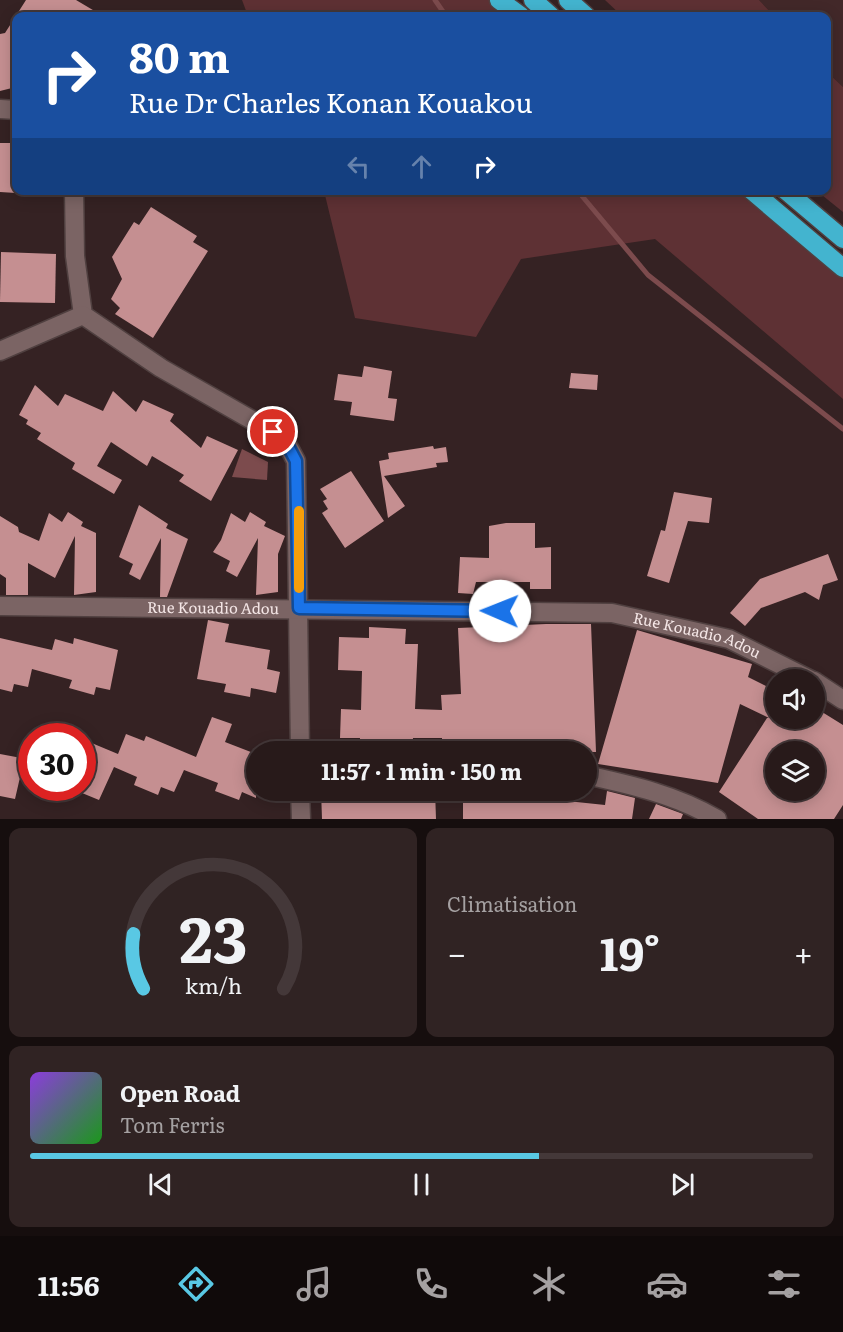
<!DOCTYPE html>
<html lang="fr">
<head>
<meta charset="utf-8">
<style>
	body { margin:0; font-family:Literata,serif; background:#302323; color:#f1f3f6; height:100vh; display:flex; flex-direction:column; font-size:22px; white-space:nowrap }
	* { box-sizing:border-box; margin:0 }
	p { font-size:20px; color:#a5a1a2 }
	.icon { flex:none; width:33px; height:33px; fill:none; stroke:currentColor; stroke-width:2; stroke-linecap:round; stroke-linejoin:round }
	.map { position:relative; height:819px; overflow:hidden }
	.side { display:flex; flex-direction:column; gap:9px; padding:9px; background:#160e0e; flex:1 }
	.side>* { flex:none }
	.top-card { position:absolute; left:12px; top:12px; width:819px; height:183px; border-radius:12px; box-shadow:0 3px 15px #0003,0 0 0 2px #443839; background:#1a4fa0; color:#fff; overflow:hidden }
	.fabs { position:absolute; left:765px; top:669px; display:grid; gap:12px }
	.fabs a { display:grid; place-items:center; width:60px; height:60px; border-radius:50%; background:#281a1a; box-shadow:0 3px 15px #0003,0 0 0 2px #443839; font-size:30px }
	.speed { position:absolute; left:18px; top:723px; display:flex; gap:12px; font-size:30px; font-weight:700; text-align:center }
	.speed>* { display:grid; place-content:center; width:78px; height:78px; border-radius:50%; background:#281a1a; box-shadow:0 3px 15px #0003,0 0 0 2px #443839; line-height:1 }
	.speed .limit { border:9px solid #d22; background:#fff; color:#111 }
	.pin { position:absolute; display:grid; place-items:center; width:51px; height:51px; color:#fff; margin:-26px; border:3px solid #fff; border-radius:50%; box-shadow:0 2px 6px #0007 }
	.me { position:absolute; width:66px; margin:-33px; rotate:271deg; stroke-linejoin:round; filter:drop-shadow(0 0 4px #0008) }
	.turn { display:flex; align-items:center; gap:21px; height:126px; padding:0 18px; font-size:27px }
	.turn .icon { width:78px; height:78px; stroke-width:2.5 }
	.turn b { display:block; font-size:42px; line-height:51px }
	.lanes { display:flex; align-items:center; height:57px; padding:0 18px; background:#0003; justify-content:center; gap:30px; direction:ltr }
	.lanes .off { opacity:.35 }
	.big { font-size:45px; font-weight:700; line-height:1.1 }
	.side .tile { flex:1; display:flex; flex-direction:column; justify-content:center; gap:9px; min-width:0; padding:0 21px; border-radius:12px; background:#302323 }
	.side .dial { align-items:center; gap:0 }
	.dial svg { height:156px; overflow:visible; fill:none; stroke:#443839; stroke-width:7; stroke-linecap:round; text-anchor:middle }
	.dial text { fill:#f1f3f6; stroke:none }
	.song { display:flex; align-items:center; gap:18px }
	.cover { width:72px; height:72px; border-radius:9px; background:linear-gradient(135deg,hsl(270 70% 55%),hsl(120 70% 35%)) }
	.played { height:6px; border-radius:3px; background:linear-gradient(90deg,#59c8e4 65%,#443839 65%) }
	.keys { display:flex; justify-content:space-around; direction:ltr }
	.heat { display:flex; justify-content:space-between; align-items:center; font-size:33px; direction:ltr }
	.side .tiles { flex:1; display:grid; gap:9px; grid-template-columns:1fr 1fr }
	.tile:last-child { grid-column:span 2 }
	.trip { position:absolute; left:246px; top:741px; width:351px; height:60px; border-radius:30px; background:#281a1a; box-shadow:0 3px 15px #0003,0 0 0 2px #443839; font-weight:700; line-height:60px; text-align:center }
	.tab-bar { display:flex; height:96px; justify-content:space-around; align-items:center; background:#100a0a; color:#a5a1a2 }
	.tab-bar .icon { width:42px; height:42px }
	.tab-bar .current { color:#59c8e4 }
	.tab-bar b { font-size:27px; color:#f1f3f6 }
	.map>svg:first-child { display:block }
	.built { fill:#422829 }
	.green { fill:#5e3134 }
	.water { fill:#7c4b4d }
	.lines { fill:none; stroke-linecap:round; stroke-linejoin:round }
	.stream { stroke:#7c4b4d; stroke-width:5 }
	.building { fill:#c58f91; fill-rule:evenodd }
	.minor-casing { stroke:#504040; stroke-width:21 }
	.highway-casing { stroke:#504040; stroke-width:21 }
	.minor { stroke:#7b6464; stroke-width:18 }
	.highway { stroke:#43b4cf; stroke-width:18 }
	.route-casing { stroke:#114b97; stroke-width:15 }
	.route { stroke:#1a73e8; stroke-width:10 }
	.slow { stroke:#f59e0b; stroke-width:10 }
	.labels { text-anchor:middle; stroke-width:6; stroke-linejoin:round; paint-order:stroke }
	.street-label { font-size:15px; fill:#f4e6e6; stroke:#2b1819 }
</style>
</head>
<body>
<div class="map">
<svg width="843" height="819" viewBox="0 0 843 819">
	<rect width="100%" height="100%" fill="#352223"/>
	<!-- built -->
	<path class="built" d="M 759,0 L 843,0 L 843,87 L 827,72 L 826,16 L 774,16 Z"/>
	<!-- green -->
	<g class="green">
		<path d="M 242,0 L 513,0 L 533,16 L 248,16 Z"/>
		<path d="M 605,0 L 759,0 L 774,16 L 622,16 Z"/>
		<path d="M 827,72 L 843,87 L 843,212 L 817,191 L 826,190 Z"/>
		<path d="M 324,191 L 741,191 L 843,277 L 843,399 L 655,239 L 521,259 L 476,337 L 355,318 Z"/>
	</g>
	<!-- water -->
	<path class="water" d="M 242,449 L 268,462 L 267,480 L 232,477 Z"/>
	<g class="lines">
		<!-- stream -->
		<g class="stream">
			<path d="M 435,0 L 446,16"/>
			<path d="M 577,190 L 648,275 L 843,429"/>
		</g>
	</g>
	<!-- building -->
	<g class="building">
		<path d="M 26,0 L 76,0 L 103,16 L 16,16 L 16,87 L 0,91 L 0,34 L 5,33 Z"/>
		<path d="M 0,143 L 16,143 L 16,193 L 0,192 Z"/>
		<path d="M 151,207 L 197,236 L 193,242 L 208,251 L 153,338 L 115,314 L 120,308 L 111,299 L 122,279 L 112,257 L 134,222 L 139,225 Z"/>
		<path d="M 1,252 L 56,254 L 55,303 L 0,302 Z"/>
		<path d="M 364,366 L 392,371 L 388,398 L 397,399 L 394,421 L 350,415 L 352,402 L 334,400 L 338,374 L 362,377 Z"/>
		<path d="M 571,373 L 598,375 L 597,390 L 569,388 Z"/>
		<path d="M 35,385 L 58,406 L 65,394 L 103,411 L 113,391 L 136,412 L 143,400 L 174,414 L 170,421 L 201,448 L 207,436 L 238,450 L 211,501 L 179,481 L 184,475 L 152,456 L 147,466 L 111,442 L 97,466 L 122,480 L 114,494 L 72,469 L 75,463 L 37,439 L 41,433 L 26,424 L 28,420 L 19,415 Z"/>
		<path d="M 433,446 L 434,449 L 446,447 L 448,462 L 436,463 L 437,467 L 384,476 L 405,506 L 388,518 L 379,461 L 389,459 L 388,453 Z"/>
		<path d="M 351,471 L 384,521 L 345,548 L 322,513 L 328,509 L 323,501 L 327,499 L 320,489 Z"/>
		<path d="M 674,492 L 712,498 L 709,523 L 688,521 L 669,583 L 647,576 L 661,530 L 665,531 Z"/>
		<path d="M 139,505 L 168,524 L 166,528 L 188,539 L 167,597 L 160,597 L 161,538 L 140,580 L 129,574 L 133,564 L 119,557 Z"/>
		<path d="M 68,512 L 83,522 L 81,526 L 96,533 L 96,592 L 74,595 L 75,536 L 55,578 L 28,563 L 28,595 L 6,595 L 6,578 L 0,574 L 0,516 L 18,527 L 19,532 L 39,541 L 49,513 L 62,522 Z"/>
		<path d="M 250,512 L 266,522 L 264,526 L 285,536 L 278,554 L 278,592 L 256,595 L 258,538 L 237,577 L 226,571 L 230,561 L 213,552 L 221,540 L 231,513 L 245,522 Z"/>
		<path d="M 506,523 L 535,523 L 535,548 L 551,547 L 551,589 L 530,589 L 530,582 L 476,582 L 473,594 L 458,593 L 460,557 L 489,558 L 489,526 Z"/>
		<path d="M 828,554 L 838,580 L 823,585 L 819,600 L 805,592 L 761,608 L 745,626 L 730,613 L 760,579 Z"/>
		<path d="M 208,620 L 229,624 L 225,642 L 270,650 L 267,669 L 280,672 L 276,693 L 251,688 L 250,697 L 224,692 L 226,684 L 197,679 Z"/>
		<path d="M 546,624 L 591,624 L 596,752 L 442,752 L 442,738 L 413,738 L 412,752 L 359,752 L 360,738 L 340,738 L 341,709 L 361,710 L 362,671 L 338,670 L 339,637 L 369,638 L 369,627 L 406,629 L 405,644 L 418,644 L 415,709 L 442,710 L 441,695 L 461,694 L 458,628 Z"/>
		<path d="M 637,630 L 752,664 L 748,677 L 776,691 L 776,718 L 814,718 L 814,707 L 843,725 L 843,805 L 834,819 L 758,819 L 719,792 L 767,718 L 769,718 L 740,704 L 718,783 L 598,764 ZM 776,752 L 814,752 L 814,790 L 776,790 Z"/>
		<path d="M 0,638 L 52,650 L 55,639 L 73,644 L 74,638 L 118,650 L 110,690 L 96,687 L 94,695 L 69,688 L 72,680 L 32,669 L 28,687 L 14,684 L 12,692 L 0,689 Z"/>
		<path d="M 212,717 L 232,724 L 225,742 L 256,754 L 256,798 L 242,792 L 239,800 L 215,791 L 218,783 L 184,770 L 174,792 L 161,787 L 158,795 L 134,785 L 137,777 L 114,767 L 99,800 L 82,793 L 82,739 L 118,754 L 126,734 L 144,741 L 146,736 L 196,757 Z"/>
		<path d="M 0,754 L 32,760 L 32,777 L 21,773 L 15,799 L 0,796 Z"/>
		<path d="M 321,790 L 435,790 L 436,819 L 322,819 Z"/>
		<path d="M 496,790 L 567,793 L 567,801 L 605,805 L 607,791 L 635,798 L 632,819 L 463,819 L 463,798 L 497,798 Z"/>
		<path d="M 656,804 L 683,814 L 681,819 L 649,819 Z"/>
	</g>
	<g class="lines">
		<!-- minor casing -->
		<g class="minor-casing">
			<g id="minor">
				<path d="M 0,109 L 16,110"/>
				<path d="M 74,190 L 75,256 L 83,315 L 161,368 L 273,432 L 287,444 L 296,461 L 300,752"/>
				<path d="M 0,351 L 83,315"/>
				<path id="s1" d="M 0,606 L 612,613 L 729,639 L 811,680"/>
				<path d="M 814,681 L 843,700"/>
				<path d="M 586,775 C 632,785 676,795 717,819"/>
				<path d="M 300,790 L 301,819"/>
			</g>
		</g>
		<!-- highway casing -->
		<g class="highway-casing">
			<g id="highway">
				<path d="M 499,0 L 521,16"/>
				<path d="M 533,0 L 551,16"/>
				<path d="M 568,0 L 586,16"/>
				<path d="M 751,190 L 843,268"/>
				<path d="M 785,190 L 843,239"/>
			</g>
		</g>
		<!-- minor -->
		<use href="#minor" class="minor"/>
		<!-- highway -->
		<use href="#highway" class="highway"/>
	</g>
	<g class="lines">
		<!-- route casing -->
		<g class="route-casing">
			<path id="route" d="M 273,432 L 287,444 L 296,461 L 299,608 L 500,611"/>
		</g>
		<!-- route -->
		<use href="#route" class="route"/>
		<!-- slow -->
		<path class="slow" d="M 299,511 L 299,588"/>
	</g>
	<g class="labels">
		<!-- street labels -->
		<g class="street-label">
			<text dy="5" stroke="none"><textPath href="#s1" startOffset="213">Rue Kouadio Adou</textPath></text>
			<text dy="5" stroke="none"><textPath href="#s1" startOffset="700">Rue Kouadio Adou</textPath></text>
		</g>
	</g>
</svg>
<div class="fabs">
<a><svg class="icon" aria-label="sound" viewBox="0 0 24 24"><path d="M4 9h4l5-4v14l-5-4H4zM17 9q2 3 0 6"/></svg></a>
<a><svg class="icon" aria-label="layers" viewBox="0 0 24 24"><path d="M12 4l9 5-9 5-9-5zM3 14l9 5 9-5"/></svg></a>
</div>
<div class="speed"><div class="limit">30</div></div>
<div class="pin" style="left:273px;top:432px;background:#d93025"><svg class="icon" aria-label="arrive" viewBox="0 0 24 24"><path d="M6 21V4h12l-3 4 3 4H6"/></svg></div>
<svg class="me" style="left:500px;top:611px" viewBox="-20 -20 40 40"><circle r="19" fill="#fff"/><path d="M0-13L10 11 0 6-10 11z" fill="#1a73e8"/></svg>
<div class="trip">11:57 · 1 min · 150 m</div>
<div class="top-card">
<div class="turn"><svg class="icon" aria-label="right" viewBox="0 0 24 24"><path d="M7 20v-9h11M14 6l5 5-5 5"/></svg><div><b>80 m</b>Rue Dr Charles Konan Kouakou</div></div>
<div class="lanes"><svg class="icon off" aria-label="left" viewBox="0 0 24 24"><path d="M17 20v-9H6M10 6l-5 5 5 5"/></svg><svg class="icon off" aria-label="ahead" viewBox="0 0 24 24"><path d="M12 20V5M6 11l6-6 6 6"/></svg><svg class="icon" aria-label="right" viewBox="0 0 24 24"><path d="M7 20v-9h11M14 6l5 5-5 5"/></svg></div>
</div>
</div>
<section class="side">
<div class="tiles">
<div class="tile dial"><svg viewBox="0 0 100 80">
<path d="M14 69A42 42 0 1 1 86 69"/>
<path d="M14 69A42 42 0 0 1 9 41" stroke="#59c8e4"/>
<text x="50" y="56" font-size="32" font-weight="700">23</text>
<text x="50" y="72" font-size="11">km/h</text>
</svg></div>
<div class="tile"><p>Climatisation</p>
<div class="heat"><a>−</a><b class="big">19°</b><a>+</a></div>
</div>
<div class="tile">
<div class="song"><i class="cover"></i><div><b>Open Road</b><p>Tom Ferris</p></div></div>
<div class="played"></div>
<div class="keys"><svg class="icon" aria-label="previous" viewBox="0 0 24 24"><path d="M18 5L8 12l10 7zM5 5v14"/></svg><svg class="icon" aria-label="pause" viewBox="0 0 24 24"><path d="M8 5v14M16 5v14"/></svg><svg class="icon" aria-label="next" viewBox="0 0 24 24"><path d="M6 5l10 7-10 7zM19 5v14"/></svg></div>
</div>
</div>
</section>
<nav class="tab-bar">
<b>11:56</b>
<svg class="icon current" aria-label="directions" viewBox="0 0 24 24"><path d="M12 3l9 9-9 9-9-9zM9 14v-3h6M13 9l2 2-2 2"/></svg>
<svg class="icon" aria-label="music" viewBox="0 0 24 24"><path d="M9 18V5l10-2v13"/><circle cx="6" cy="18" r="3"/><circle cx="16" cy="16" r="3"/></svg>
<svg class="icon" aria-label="phone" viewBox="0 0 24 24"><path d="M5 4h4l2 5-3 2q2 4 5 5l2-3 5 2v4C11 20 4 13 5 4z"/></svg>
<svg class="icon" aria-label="climate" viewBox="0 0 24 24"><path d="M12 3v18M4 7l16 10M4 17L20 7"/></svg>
<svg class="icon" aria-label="car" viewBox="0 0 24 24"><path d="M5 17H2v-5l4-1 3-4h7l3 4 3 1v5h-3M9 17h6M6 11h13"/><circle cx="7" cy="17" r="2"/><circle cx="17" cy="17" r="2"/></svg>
<svg class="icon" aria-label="filters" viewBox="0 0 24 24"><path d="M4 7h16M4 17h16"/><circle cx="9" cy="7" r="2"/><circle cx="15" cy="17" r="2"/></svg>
</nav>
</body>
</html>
